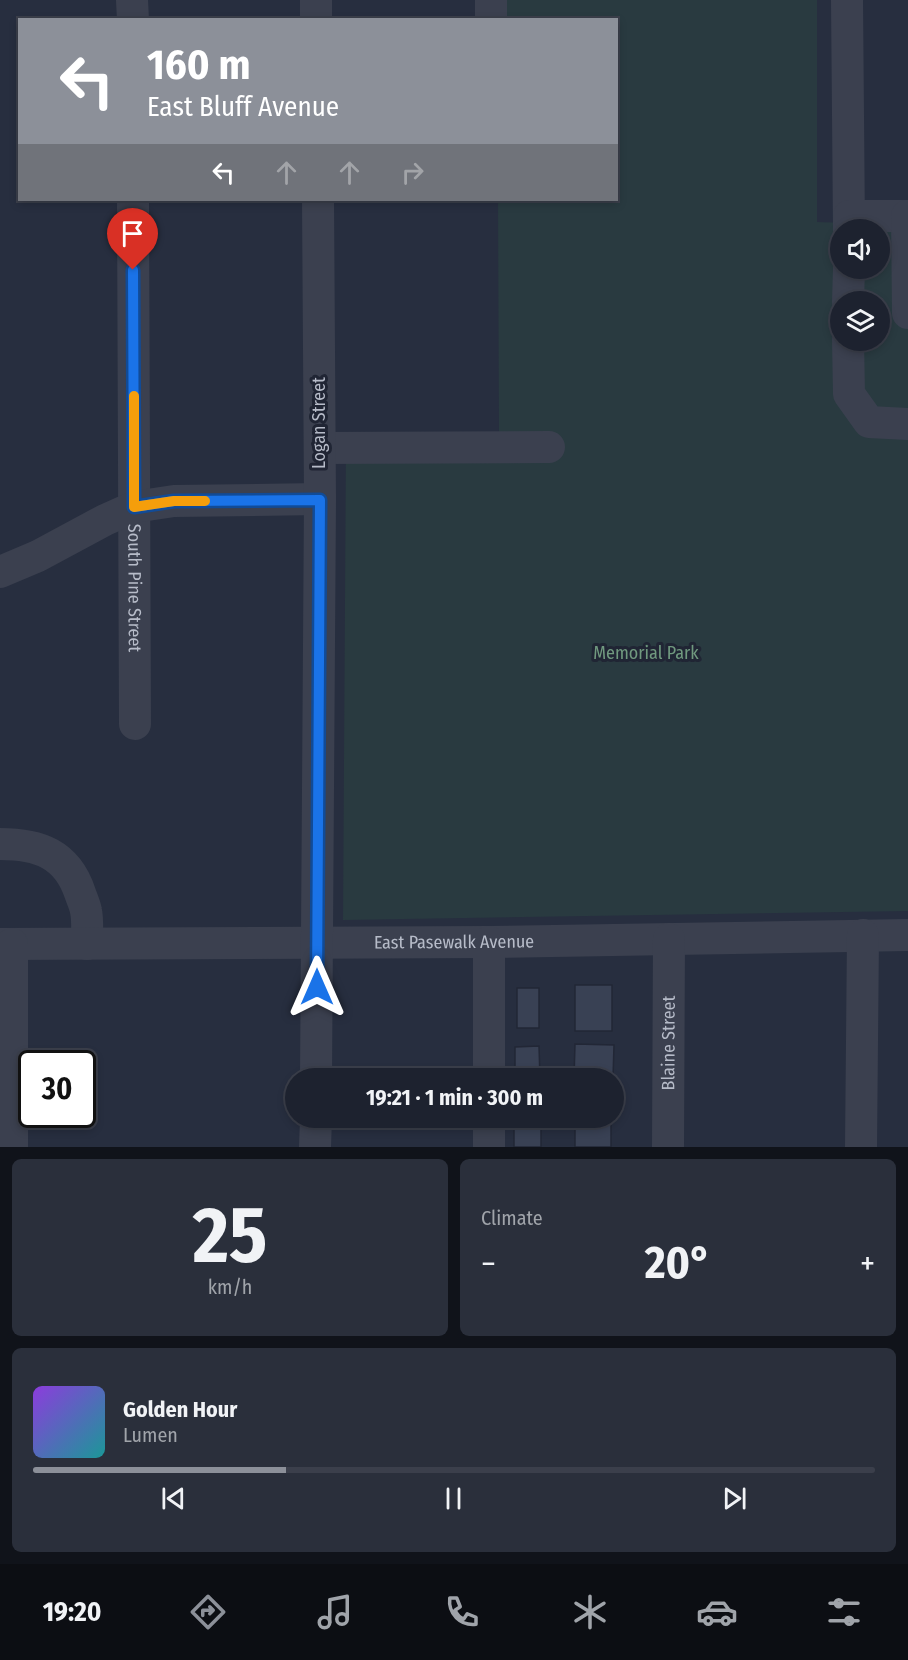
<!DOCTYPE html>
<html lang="en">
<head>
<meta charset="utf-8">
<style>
	body { margin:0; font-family:"Fira Sans Condensed",sans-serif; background:#2a2f3b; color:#f1f3f6; height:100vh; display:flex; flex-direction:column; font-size:22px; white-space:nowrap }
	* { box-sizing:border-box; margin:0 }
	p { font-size:20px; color:#a0a4aa }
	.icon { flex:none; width:33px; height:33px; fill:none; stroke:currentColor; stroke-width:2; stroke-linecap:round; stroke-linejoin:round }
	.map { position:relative; height:1147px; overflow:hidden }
	.details { display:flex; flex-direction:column; gap:12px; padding:12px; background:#10131a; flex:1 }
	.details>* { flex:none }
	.guide { position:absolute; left:18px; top:18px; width:600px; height:183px; border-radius:0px; box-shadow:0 3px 9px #0003,0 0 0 2px #3b3f4b; background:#8c9099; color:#fff; overflow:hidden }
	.buttons { position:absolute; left:830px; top:219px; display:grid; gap:12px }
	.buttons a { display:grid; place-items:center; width:60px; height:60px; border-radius:50%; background:#1d222f; box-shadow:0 3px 9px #0003,0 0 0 2px #3b3f4b; font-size:30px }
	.speed { position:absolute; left:18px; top:1050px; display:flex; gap:12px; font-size:30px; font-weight:700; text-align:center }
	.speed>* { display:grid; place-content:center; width:78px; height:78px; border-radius:50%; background:#1d222f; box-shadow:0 3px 9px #0003,0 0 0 2px #3b3f4b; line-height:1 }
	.speed .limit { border:3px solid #111; border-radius:9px; background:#fff; color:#111 }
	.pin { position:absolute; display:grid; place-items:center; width:51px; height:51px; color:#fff; margin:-62px -26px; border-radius:50% 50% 50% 0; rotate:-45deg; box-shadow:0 0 6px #0007 }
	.pin .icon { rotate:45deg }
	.me { position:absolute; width:66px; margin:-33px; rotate:0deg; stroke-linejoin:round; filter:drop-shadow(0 0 4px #0008) }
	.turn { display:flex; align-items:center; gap:21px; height:126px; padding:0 30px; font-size:27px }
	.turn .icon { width:78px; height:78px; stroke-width:2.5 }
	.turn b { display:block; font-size:42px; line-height:51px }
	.lanes { display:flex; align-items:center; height:57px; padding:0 30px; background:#0003; justify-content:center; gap:30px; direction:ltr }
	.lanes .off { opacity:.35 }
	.big { font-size:45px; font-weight:700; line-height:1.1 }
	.details .card { flex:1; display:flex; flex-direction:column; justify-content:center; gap:9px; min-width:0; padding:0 21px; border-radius:9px; background:#2a2f3b }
	.details .dial { align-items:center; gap:0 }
	.dial b { font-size:78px; line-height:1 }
	.song { display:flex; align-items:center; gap:18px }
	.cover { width:72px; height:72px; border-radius:9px; background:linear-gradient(135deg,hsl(270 70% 55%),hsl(180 70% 35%)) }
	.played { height:6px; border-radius:3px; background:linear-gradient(90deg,#8c9099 30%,#3b3f4b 30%) }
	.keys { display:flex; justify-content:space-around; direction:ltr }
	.heat { display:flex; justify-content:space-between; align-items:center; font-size:33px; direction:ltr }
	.details .tiles { flex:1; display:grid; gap:12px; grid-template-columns:1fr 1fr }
	.card:last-child { grid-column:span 2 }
	.trip { position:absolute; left:285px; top:1068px; width:339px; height:60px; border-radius:30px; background:#1d222f; box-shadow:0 3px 9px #0003,0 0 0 2px #3b3f4b; font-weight:700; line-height:60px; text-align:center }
	.menu { display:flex; height:96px; justify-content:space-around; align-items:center; background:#0c0e13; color:#a0a4aa }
	.menu .icon { width:42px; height:42px }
	.menu .active { color:#8c9099 }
	.menu b { font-size:27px; color:#f1f3f6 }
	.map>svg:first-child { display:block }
	.green { fill:#293a40; fill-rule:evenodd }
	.building { fill:#394154; stroke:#222736; stroke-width:1.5 }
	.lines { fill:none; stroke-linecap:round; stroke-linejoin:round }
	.minor { stroke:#3b404f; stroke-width:32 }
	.route-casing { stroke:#114b97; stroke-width:15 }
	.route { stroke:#1a73e8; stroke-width:10 }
	.slow { stroke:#f59e0b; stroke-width:10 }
	.labels { text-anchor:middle; stroke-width:6; stroke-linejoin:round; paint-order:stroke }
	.street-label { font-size:18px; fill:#b7bcc9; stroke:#202534 }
	.park-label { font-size:18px; fill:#70997f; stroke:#202534 }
</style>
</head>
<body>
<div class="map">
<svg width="908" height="1147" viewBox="0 0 908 1147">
	<rect width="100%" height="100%" fill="#272e3f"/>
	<!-- green -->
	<path class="green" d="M 498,0 L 817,0 L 817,222 L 908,225 L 908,911 L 343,920 L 346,439 L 499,435 L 498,200 L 616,200 L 616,20 L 498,19 ZM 840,230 L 879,230 L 879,268 L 840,268 ZM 840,302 L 879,302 L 879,340 L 840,340 Z"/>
	<!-- building -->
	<g class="building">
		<rect x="575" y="985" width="37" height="46"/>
		<rect x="517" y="988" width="22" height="40"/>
		<path d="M 575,1044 L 614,1045 L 613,1078 L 574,1078 Z"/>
		<path d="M 539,1046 L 540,1078 L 515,1078 L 515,1047 Z"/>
		<rect x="514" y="1118" width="27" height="29"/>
		<rect x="575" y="1118" width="36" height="29"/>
	</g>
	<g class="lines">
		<!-- minor -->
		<g class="minor">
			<path d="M 132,0 L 133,20"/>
			<path d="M 491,0 L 491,20"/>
			<path d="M 847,0 L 849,230"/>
			<path d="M 316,20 L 316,0"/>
			<path id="s1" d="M 133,200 L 135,724"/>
			<path d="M 849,216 L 908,216"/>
			<path d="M 907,216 L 908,313"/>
			<path d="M 848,302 L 849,268"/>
			<path d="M 848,340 L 849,394 L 869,422 L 908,424"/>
			<path d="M 320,448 L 549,447"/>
			<path d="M 0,572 L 38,556 L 105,520 L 134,507 L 174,501 L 320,499"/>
			<path d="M 0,844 C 39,844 67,854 80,893 C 82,899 85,905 86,911 C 88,921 87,933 87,944"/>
			<path id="s2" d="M 0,944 L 489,942 L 908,935"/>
			<path d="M 316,1078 L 320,499 L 318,200"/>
			<path d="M 489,1078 L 489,942"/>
			<path d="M 12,1147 L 12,944"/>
			<path d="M 315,1147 L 316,1118"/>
			<path d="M 489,1147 L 489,1118"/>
			<path id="s3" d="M 668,1147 L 669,939"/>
			<path d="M 861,1147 L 863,935"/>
		</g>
	</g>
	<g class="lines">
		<!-- route casing -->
		<g class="route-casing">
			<path id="route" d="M 133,270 L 134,507 L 174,501 L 320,500 L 317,987"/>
		</g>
		<!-- route -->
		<use href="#route" class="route"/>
		<!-- slow -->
		<path class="slow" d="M 134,396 L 134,507 L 174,501 L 205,501"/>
	</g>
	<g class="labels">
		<!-- street labels -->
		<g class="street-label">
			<text transform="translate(319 423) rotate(-90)" y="6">Logan Street</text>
			<text dy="6" stroke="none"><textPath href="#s1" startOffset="388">South Pine Street</textPath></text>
			<text dy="6" stroke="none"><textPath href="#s2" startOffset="454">East Pasewalk Avenue</textPath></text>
			<text dy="6" stroke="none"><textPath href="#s3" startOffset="104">Blaine Street</textPath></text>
		</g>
		<!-- park labels -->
		<g class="park-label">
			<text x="646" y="659">Memorial Park</text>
		</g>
	</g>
</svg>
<div class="buttons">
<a><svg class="icon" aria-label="sound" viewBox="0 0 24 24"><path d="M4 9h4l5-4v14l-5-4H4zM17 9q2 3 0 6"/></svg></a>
<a><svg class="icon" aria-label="layers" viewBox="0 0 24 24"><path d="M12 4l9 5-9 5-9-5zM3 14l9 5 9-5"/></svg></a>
</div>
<div class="speed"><div class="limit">30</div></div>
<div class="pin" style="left:133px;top:270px;background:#d93025"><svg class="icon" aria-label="arrive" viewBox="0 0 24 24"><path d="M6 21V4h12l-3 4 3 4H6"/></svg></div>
<svg class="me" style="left:317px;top:987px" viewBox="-20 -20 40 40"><path d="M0-17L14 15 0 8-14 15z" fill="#1a73e8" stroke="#fff" stroke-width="4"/></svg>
<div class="trip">19:21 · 1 min · 300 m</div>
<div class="guide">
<div class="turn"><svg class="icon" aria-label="left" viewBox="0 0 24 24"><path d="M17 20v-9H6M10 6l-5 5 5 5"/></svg><div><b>160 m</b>East Bluff Avenue</div></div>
<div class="lanes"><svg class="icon" aria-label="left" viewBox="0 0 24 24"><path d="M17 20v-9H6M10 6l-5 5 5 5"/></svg><svg class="icon off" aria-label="ahead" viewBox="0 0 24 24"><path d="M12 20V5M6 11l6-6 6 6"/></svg><svg class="icon off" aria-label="ahead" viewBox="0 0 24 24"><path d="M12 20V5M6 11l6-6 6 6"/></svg><svg class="icon off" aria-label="right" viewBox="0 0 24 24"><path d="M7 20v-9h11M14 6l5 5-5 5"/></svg></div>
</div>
</div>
<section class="details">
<div class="tiles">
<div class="card dial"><b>25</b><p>km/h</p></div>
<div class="card"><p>Climate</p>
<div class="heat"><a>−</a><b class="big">20°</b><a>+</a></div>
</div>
<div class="card">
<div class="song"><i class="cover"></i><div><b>Golden Hour</b><p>Lumen</p></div></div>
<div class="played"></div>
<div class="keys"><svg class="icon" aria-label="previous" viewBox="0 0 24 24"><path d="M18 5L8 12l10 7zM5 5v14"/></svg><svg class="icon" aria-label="pause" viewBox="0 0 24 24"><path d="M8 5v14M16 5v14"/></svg><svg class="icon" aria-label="next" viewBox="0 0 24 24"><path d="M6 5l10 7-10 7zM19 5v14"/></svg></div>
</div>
</div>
</section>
<nav class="menu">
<b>19:20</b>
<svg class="icon active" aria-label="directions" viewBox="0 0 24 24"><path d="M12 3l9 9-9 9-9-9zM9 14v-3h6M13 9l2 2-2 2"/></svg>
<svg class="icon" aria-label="music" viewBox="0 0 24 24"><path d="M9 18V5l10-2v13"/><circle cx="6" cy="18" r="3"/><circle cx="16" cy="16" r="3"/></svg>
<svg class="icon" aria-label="phone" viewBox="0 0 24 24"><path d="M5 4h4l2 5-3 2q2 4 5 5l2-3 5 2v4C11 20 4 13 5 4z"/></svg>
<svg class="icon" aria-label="climate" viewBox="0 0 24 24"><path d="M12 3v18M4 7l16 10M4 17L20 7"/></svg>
<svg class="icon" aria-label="car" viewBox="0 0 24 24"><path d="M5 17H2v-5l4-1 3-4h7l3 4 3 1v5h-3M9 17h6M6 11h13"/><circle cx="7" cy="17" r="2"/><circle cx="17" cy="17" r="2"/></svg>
<svg class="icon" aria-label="filters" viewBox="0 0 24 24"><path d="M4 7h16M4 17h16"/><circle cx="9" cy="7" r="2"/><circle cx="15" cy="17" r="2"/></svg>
</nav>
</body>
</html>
